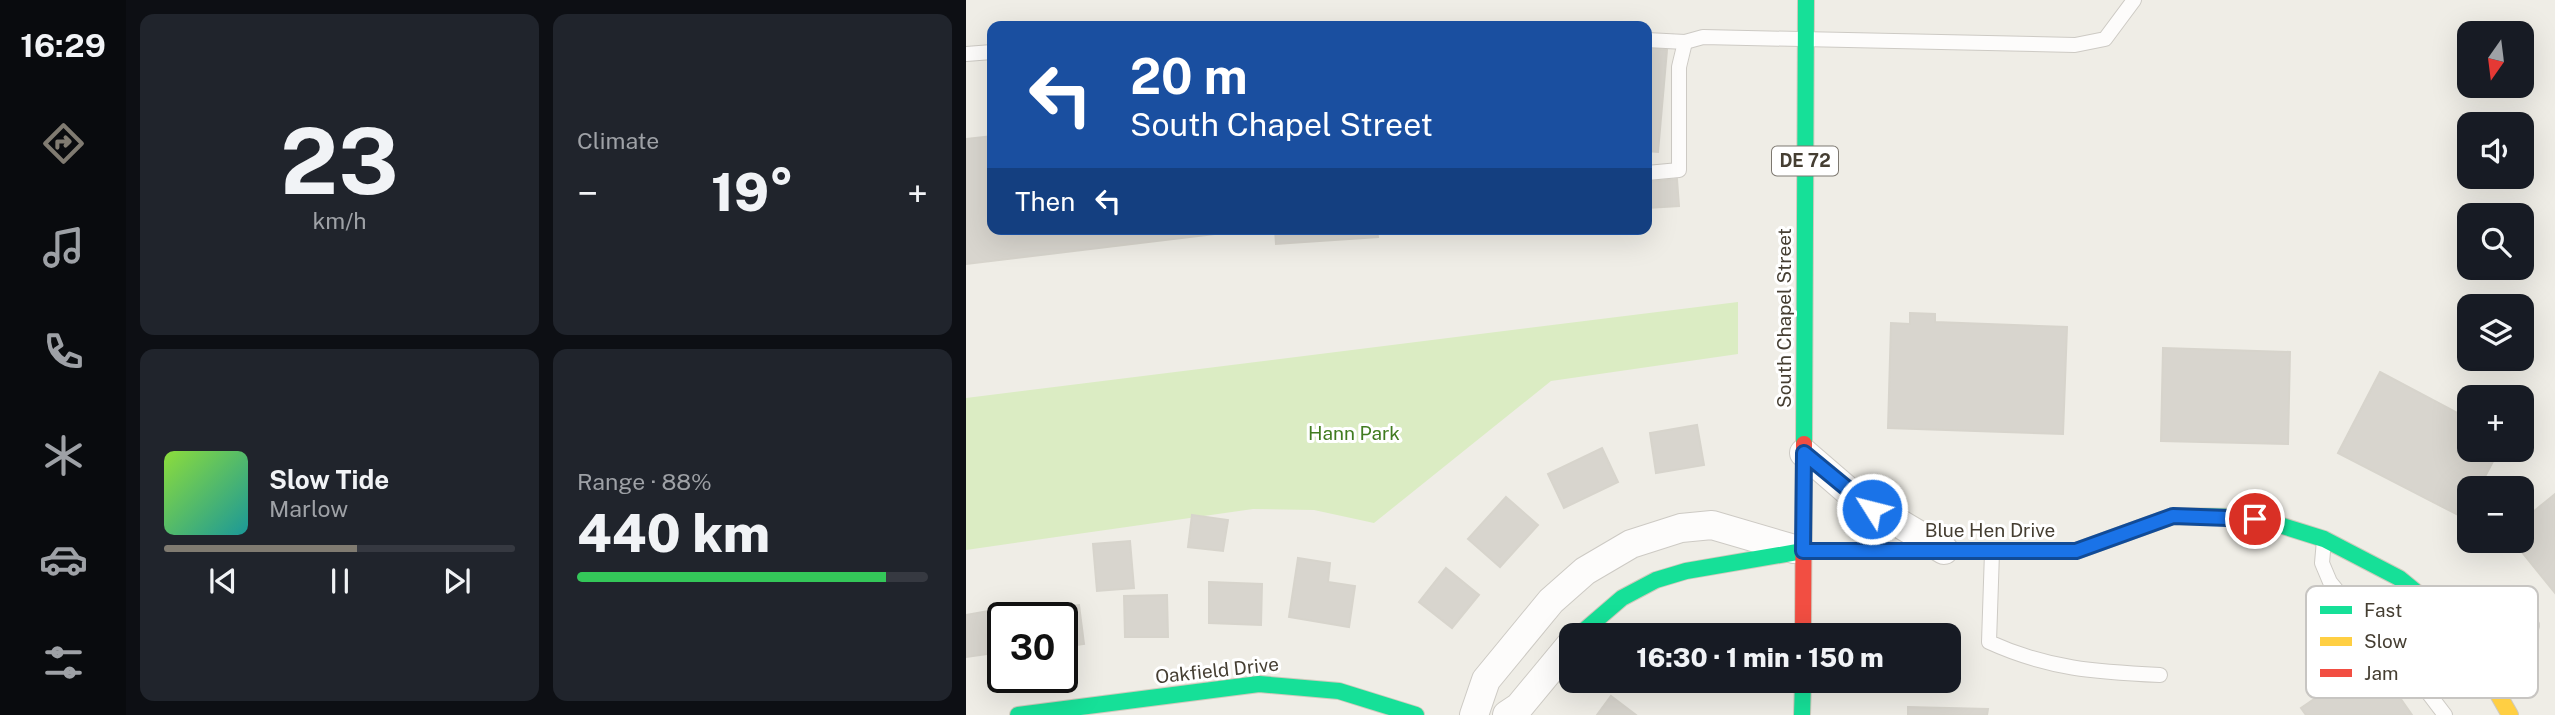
<!DOCTYPE html>
<html lang="en">
<head>
<meta charset="utf-8">
<style>
	body { margin:0; font-family:"Public Sans",sans-serif; background:#20242c; color:#f1f3f6; height:100vh; display:flex; flex-direction:column; font-size:26px; white-space:nowrap }
	* { box-sizing:border-box; margin:0 }
	p { font-size:23px; color:#9ea1a6 }
	.icon { flex:none; width:38px; height:38px; fill:none; stroke:currentColor; stroke-width:2; stroke-linecap:round; stroke-linejoin:round }
	.map { position:relative; flex:1; overflow:hidden }
	.drawer { display:flex; flex-direction:column; gap:14px; padding:14px; background:#0d0f14; width:840px }
	.drawer>* { flex:none }
	.top-card { position:absolute; left:21px; top:21px; width:665px; height:214px; border-radius:14px; box-shadow:0 7px 28px #0002; background:#1a4fa0; color:#fff; overflow:hidden }
	.needle { width:46px; rotate:194deg }
	.fabs { position:absolute; left:1491px; top:21px; display:grid; gap:14px }
	.fabs a { display:grid; place-items:center; width:77px; height:77px; border-radius:14px; background:#171b24; box-shadow:0 7px 28px #0002; font-size:35px }
	.speed { position:absolute; left:21px; top:602px; display:flex; gap:14px; font-size:35px; font-weight:700; text-align:center }
	.speed>* { display:grid; place-content:center; width:91px; height:91px; border-radius:50%; background:#171b24; box-shadow:0 7px 28px #0002; line-height:1 }
	.speed .limit { border:4px solid #111; border-radius:10px; background:#fff; color:#111 }
	.pin { position:absolute; display:grid; place-items:center; width:60px; height:60px; color:#fff; margin:-30px; border:4px solid #fff; border-radius:50%; box-shadow:0 2px 7px #0007 }
	.me { position:absolute; width:77px; margin:-38px; rotate:306deg; stroke-linejoin:round; filter:drop-shadow(0 0 5px #0008) }
	.turn { display:flex; align-items:center; gap:24px; height:147px; padding:0 28px; font-size:32px }
	.turn .icon { width:91px; height:91px; stroke-width:2.5 }
	.turn b { display:block; font-size:49px; line-height:60px }
	.then { display:flex; align-items:center; height:66px; padding:0 28px; background:#0003; gap:14px; font-size:26px }
	.big { font-size:52px; font-weight:800; line-height:1.1 }
	.drawer .widget { flex:1; display:flex; flex-direction:column; justify-content:center; gap:10px; min-width:0; padding:0 24px; border-radius:14px; background:#20242c }
	.drawer .dial { align-items:center; gap:0 }
	.dial b { font-size:91px; line-height:1 }
	.song { display:flex; align-items:center; gap:21px }
	.cover { width:84px; height:84px; border-radius:10px; background:linear-gradient(135deg,hsl(90 70% 55%),hsl(180 70% 35%)) }
	.played { height:7px; border-radius:4px; background:linear-gradient(90deg,#807b71 55%,#363941 55%) }
	.keys { display:flex; justify-content:space-around; direction:ltr }
	.heat { display:flex; justify-content:space-between; align-items:center; font-size:38px; direction:ltr }
	.charge { height:10px; border-radius:5px; background:linear-gradient(90deg,#34c759 88%,#363941 0) }
	.drawer .tiles { flex:1; display:grid; gap:14px; grid-template-columns:repeat(2,1fr) }
	.trip { position:absolute; left:593px; top:623px; width:402px; height:70px; border-radius:14px; background:#171b24; box-shadow:0 7px 28px #0002; font-weight:800; line-height:70px; text-align:center }
	main { display:flex; flex:1; min-height:0 }
	.dock { display:flex; flex-direction:column; width:126px; justify-content:space-around; align-items:center; background:#090b0e; color:#9ea1a6 }
	.dock .icon { width:49px; height:49px }
	.dock .active { color:#807b71 }
	.dock b { font-size:32px; color:#f1f3f6 }
	.map>svg:first-child { display:block }
	.green { fill:#dbecc3 }
	.building { fill:#d8d5ce; stroke:#d7d4cc; stroke-width:2 }
	.lines { fill:none; stroke-linecap:round; stroke-linejoin:round }
	.lane-casing { stroke:#cdcac4; stroke-width:16 }
	.street-casing { stroke:#cdcac4; stroke-width:30 }
	.fast-casing { stroke:#cfcabc; stroke-width:18 }
	.slow-casing { stroke:#cfcabc; stroke-width:18 }
	.jam-casing { stroke:#cfcabc; stroke-width:18 }
	.lane { stroke:#fdfcfb; stroke-width:14 }
	.street { stroke:#fdfcfb; stroke-width:28 }
	.fast { stroke:#16e098; stroke-width:16 }
	.slow { stroke:#ffcf43; stroke-width:16 }
	.jam { stroke:#f24e42; stroke-width:16 }
	.route-casing { stroke:#114b97; stroke-width:18 }
	.route { stroke:#1a73e8; stroke-width:12 }
	.labels { text-anchor:middle; stroke-width:6; stroke-linejoin:round; paint-order:stroke }
	.shield { fill:#fff; stroke:#7d7870; stroke-width:2 }
	.shield-label { font-size:18px; font-weight:bold; fill:#453e32 }
	.street-label { font-size:19px; fill:#453e32; stroke:#fff }
	.park-label { font-size:19px; fill:#417c20; stroke:#fff }
	.key { fill:#fff; stroke:#c7c5c2; stroke-width:2 }
	.key-label { font-size:19px; fill:#453e32 }
</style>
</head>
<body>
<main>
<nav class="dock">
<b>16:29</b>
<svg class="icon active" aria-label="directions" viewBox="0 0 24 24"><path d="M12 3l9 9-9 9-9-9zM9 14v-3h6M13 9l2 2-2 2"/></svg>
<svg class="icon" aria-label="music" viewBox="0 0 24 24"><path d="M9 18V5l10-2v13"/><circle cx="6" cy="18" r="3"/><circle cx="16" cy="16" r="3"/></svg>
<svg class="icon" aria-label="phone" viewBox="0 0 24 24"><path d="M5 4h4l2 5-3 2q2 4 5 5l2-3 5 2v4C11 20 4 13 5 4z"/></svg>
<svg class="icon" aria-label="climate" viewBox="0 0 24 24"><path d="M12 3v18M4 7l16 10M4 17L20 7"/></svg>
<svg class="icon" aria-label="car" viewBox="0 0 24 24"><path d="M5 17H2v-5l4-1 3-4h7l3 4 3 1v5h-3M9 17h6M6 11h13"/><circle cx="7" cy="17" r="2"/><circle cx="17" cy="17" r="2"/></svg>
<svg class="icon" aria-label="filters" viewBox="0 0 24 24"><path d="M4 7h16M4 17h16"/><circle cx="9" cy="7" r="2"/><circle cx="15" cy="17" r="2"/></svg>
</nav>
<section class="drawer">
<div class="tiles">
<div class="widget dial"><b>23</b><p>km/h</p></div>
<div class="widget"><p>Climate</p>
<div class="heat"><a>−</a><b class="big">19°</b><a>+</a></div>
</div>
<div class="widget">
<div class="song"><i class="cover"></i><div><b>Slow Tide</b><p>Marlow</p></div></div>
<div class="played"></div>
<div class="keys"><svg class="icon" aria-label="previous" viewBox="0 0 24 24"><path d="M18 5L8 12l10 7zM5 5v14"/></svg><svg class="icon" aria-label="pause" viewBox="0 0 24 24"><path d="M8 5v14M16 5v14"/></svg><svg class="icon" aria-label="next" viewBox="0 0 24 24"><path d="M6 5l10 7-10 7zM19 5v14"/></svg></div>
</div>
<div class="widget"><p>Range · 88%</p><b class="big">440 km</b><div class="charge"></div></div>
</div>
</section>
<div class="map">
<svg width="1589" height="715" viewBox="0 0 1589 715">
	<rect width="100%" height="100%" fill="#efede6"/>
	<!-- green -->
	<path class="green" d="M 772,302 L 772,354 L 585,381 L 408,523 L 348,510 L 287,509 L 0,550 L 0,398 Z"/>
	<!-- building -->
	<g class="building">
		<path d="M 681,48 L 701,50 L 692,152 L 681,151 Z"/>
		<path d="M 26,136 L 26,229 L 257,229 L 258,233 L 0,264 L 0,139 Z"/>
		<path d="M 711,179 L 713,206 L 681,208 L 681,182 Z"/>
		<path d="M 309,229 L 411,229 L 412,237 L 310,244 Z"/>
		<path d="M 416,229 L 478,229 L 417,234 Z"/>
		<path d="M 944,313 L 969,314 L 969,322 L 1101,327 L 1097,434 L 922,428 L 925,323 L 944,324 Z"/>
		<path d="M 1197,348 L 1324,352 L 1322,444 L 1195,441 Z"/>
		<path d="M 1414,372 L 1503,419 L 1503,450 L 1533,450 L 1513,488 L 1503,488 L 1503,508 L 1498,518 L 1372,453 Z"/>
		<path d="M 731,425 L 738,465 L 690,473 L 684,433 Z"/>
		<path d="M 636,448 L 652,482 L 598,508 L 582,474 Z"/>
		<path d="M 1589,494 L 1589,593 L 1547,541 L 1556,541 L 1556,521 Z"/>
		<path d="M 540,497 L 572,525 L 534,567 L 502,539 Z"/>
		<path d="M 226,515 L 262,520 L 257,551 L 222,547 Z"/>
		<path d="M 164,541 L 168,588 L 131,591 L 127,544 Z"/>
		<path d="M 332,558 L 364,563 L 362,582 L 389,586 L 383,627 L 323,617 Z"/>
		<path d="M 480,568 L 513,595 L 486,628 L 453,602 Z"/>
		<path d="M 243,582 L 296,584 L 295,625 L 243,623 Z"/>
		<path d="M 201,595 L 202,637 L 159,637 L 158,596 Z"/>
		<path d="M 113,605 L 118,644 L 96,647 L 96,618 L 54,618 L 53,612 Z"/>
		<path d="M 23,611 L 29,653 L 0,657 L 0,615 Z"/>
		<path d="M 1407,659 L 1446,715 L 1340,715 L 1335,708 Z"/>
		<path d="M 702,681 L 716,681 L 707,688 Z"/>
		<path d="M 645,696 L 670,715 L 631,715 Z"/>
		<path d="M 942,707 L 1022,709 L 1021,715 L 942,715 Z"/>
	</g>
	<g class="lines">
		<!-- lane casing -->
		<g class="lane-casing">
			<g id="lane">
				<path d="M 681,40 L 719,42 L 737,37 L 1109,45 L 1139,39 L 1168,0"/>
				<path d="M 0,54 L 26,52"/>
				<path d="M 681,173 L 713,170 L 713,67 L 719,42"/>
				<path d="M 1358,540 L 1356,563 L 1364,582 L 1381,603 L 1431,652 L 1479,715"/>
				<path d="M 1026,552 L 1023,642 C 1082,669 1130,672 1194,675"/>
				<path d="M 1478,616 L 1500,605 L 1544,595 L 1566,625 L 1562,642 L 1522,673"/>
			</g>
		</g>
		<!-- street casing -->
		<g class="street-casing">
			<g id="street">
				<path d="M 838,453 L 889,497 L 978,550"/>
				<path d="M 508,715 L 520,680 L 585,601 L 619,571 L 665,544 L 715,528 L 746,525 L 828,549"/>
				<path d="M 541,715 L 553,707 L 606,643"/>
			</g>
		</g>
		<!-- fast casing -->
		<g class="fast-casing">
			<g id="fast">
				<path d="M 838,444 L 840,0"/>
				<path d="M 613,635 L 656,598 L 690,580 L 720,571 L 837,551 L 1110,551 L 1207,516 L 1274,517 L 1304,522 L 1358,539 L 1433,578 L 1455,596 L 1485,629"/>
				<path d="M 52,715 L 293,684 L 373,691 L 450,715"/>
				<path d="M 836,715 L 837,681"/>
			</g>
		</g>
		<!-- slow casing -->
		<g class="slow-casing">
			<path id="slow" d="M 1485,629 L 1520,673 L 1544,715"/>
		</g>
		<!-- jam casing -->
		<g class="jam-casing">
			<path id="jam" d="M 837,635 L 838,444"/>
		</g>
		<!-- lane -->
		<use href="#lane" class="lane"/>
		<!-- street -->
		<use href="#street" class="street"/>
		<!-- fast -->
		<use href="#fast" class="fast"/>
		<!-- slow -->
		<use href="#slow" class="slow"/>
		<!-- jam -->
		<use href="#jam" class="jam"/>
	</g>
	<g class="lines">
		<!-- route casing -->
		<g class="route-casing">
			<path id="route" d="M 906,509 L 838,453 L 837,551 L 1110,551 L 1207,516 L 1289,519"/>
		</g>
		<!-- route -->
		<use href="#route" class="route"/>
	</g>
	<g class="labels">
		<!-- shield labels -->
		<rect class="shield" x="806" y="146.5" width="66" height="29" rx="5"/>
		<g class="shield-label">
			<text x="839" y="167">DE 72</text>
		</g>
		<!-- street labels -->
		<g class="street-label">
			<text transform="translate(818 318) rotate(-90)" y="7">South Chapel Street</text>
			<text x="1024" y="537">Blue Hen Drive</text>
			<text transform="translate(251 670) rotate(-6)" y="7">Oakfield Drive</text>
		</g>
		<!-- park labels -->
		<g class="park-label">
			<text x="388" y="440">Hann Park</text>
		</g>
	</g>
	<!-- legend -->
	<rect x="1340" y="586" width="232" height="112" rx="10" class="key"/>
	<rect x="1354" y="606" width="32" height="8" fill="#16e098"/>
	<rect x="1354" y="637" width="32" height="9" fill="#ffcf43"/>
	<rect x="1354" y="669" width="32" height="8" fill="#f24e42"/>
	<g class="key-label">
		<text x="1398" y="617">Fast</text>
		<text x="1398" y="648">Slow</text>
		<text x="1398" y="680">Jam</text>
	</g>
</svg>
<div class="fabs">
<a><svg class="needle" viewBox="-14 -14 28 28"><path d="M0-13l5 13h-10z" fill="#e53935"/><path d="M0 13l5-13h-10z" fill="#9ea1a6"/></svg></a>
<a><svg class="icon" aria-label="sound" viewBox="0 0 24 24"><path d="M4 9h4l5-4v14l-5-4H4zM17 9q2 3 0 6"/></svg></a>
<a><svg class="icon" aria-label="search" viewBox="0 0 24 24"><circle cx="10" cy="10" r="6"/><path d="M15 15l6 6"/></svg></a>
<a><svg class="icon" aria-label="layers" viewBox="0 0 24 24"><path d="M12 4l9 5-9 5-9-5zM3 14l9 5 9-5"/></svg></a>
<a>+</a>
<a>−</a>
</div>
<div class="speed"><div class="limit">30</div></div>
<div class="pin" style="left:1289px;top:519px;background:#d93025"><svg class="icon" aria-label="arrive" viewBox="0 0 24 24"><path d="M6 21V4h12l-3 4 3 4H6"/></svg></div>
<svg class="me" style="left:906px;top:509px" viewBox="-20 -20 40 40"><circle r="17" fill="#1a73e8" stroke="#fff" stroke-width="3"/><path d="M0-11L8 9 0 5-8 9z" fill="#fff"/></svg>
<div class="trip">16:30 · 1 min · 150 m</div>
<div class="top-card">
<div class="turn"><svg class="icon" aria-label="left" viewBox="0 0 24 24"><path d="M17 20v-9H6M10 6l-5 5 5 5"/></svg><div><b>20 m</b>South Chapel Street</div></div>
<div class="then">Then<svg class="icon" aria-label="left" viewBox="0 0 24 24"><path d="M17 20v-9H6M10 6l-5 5 5 5"/></svg></div>
</div>
</div>
</main>
</body>
</html>
